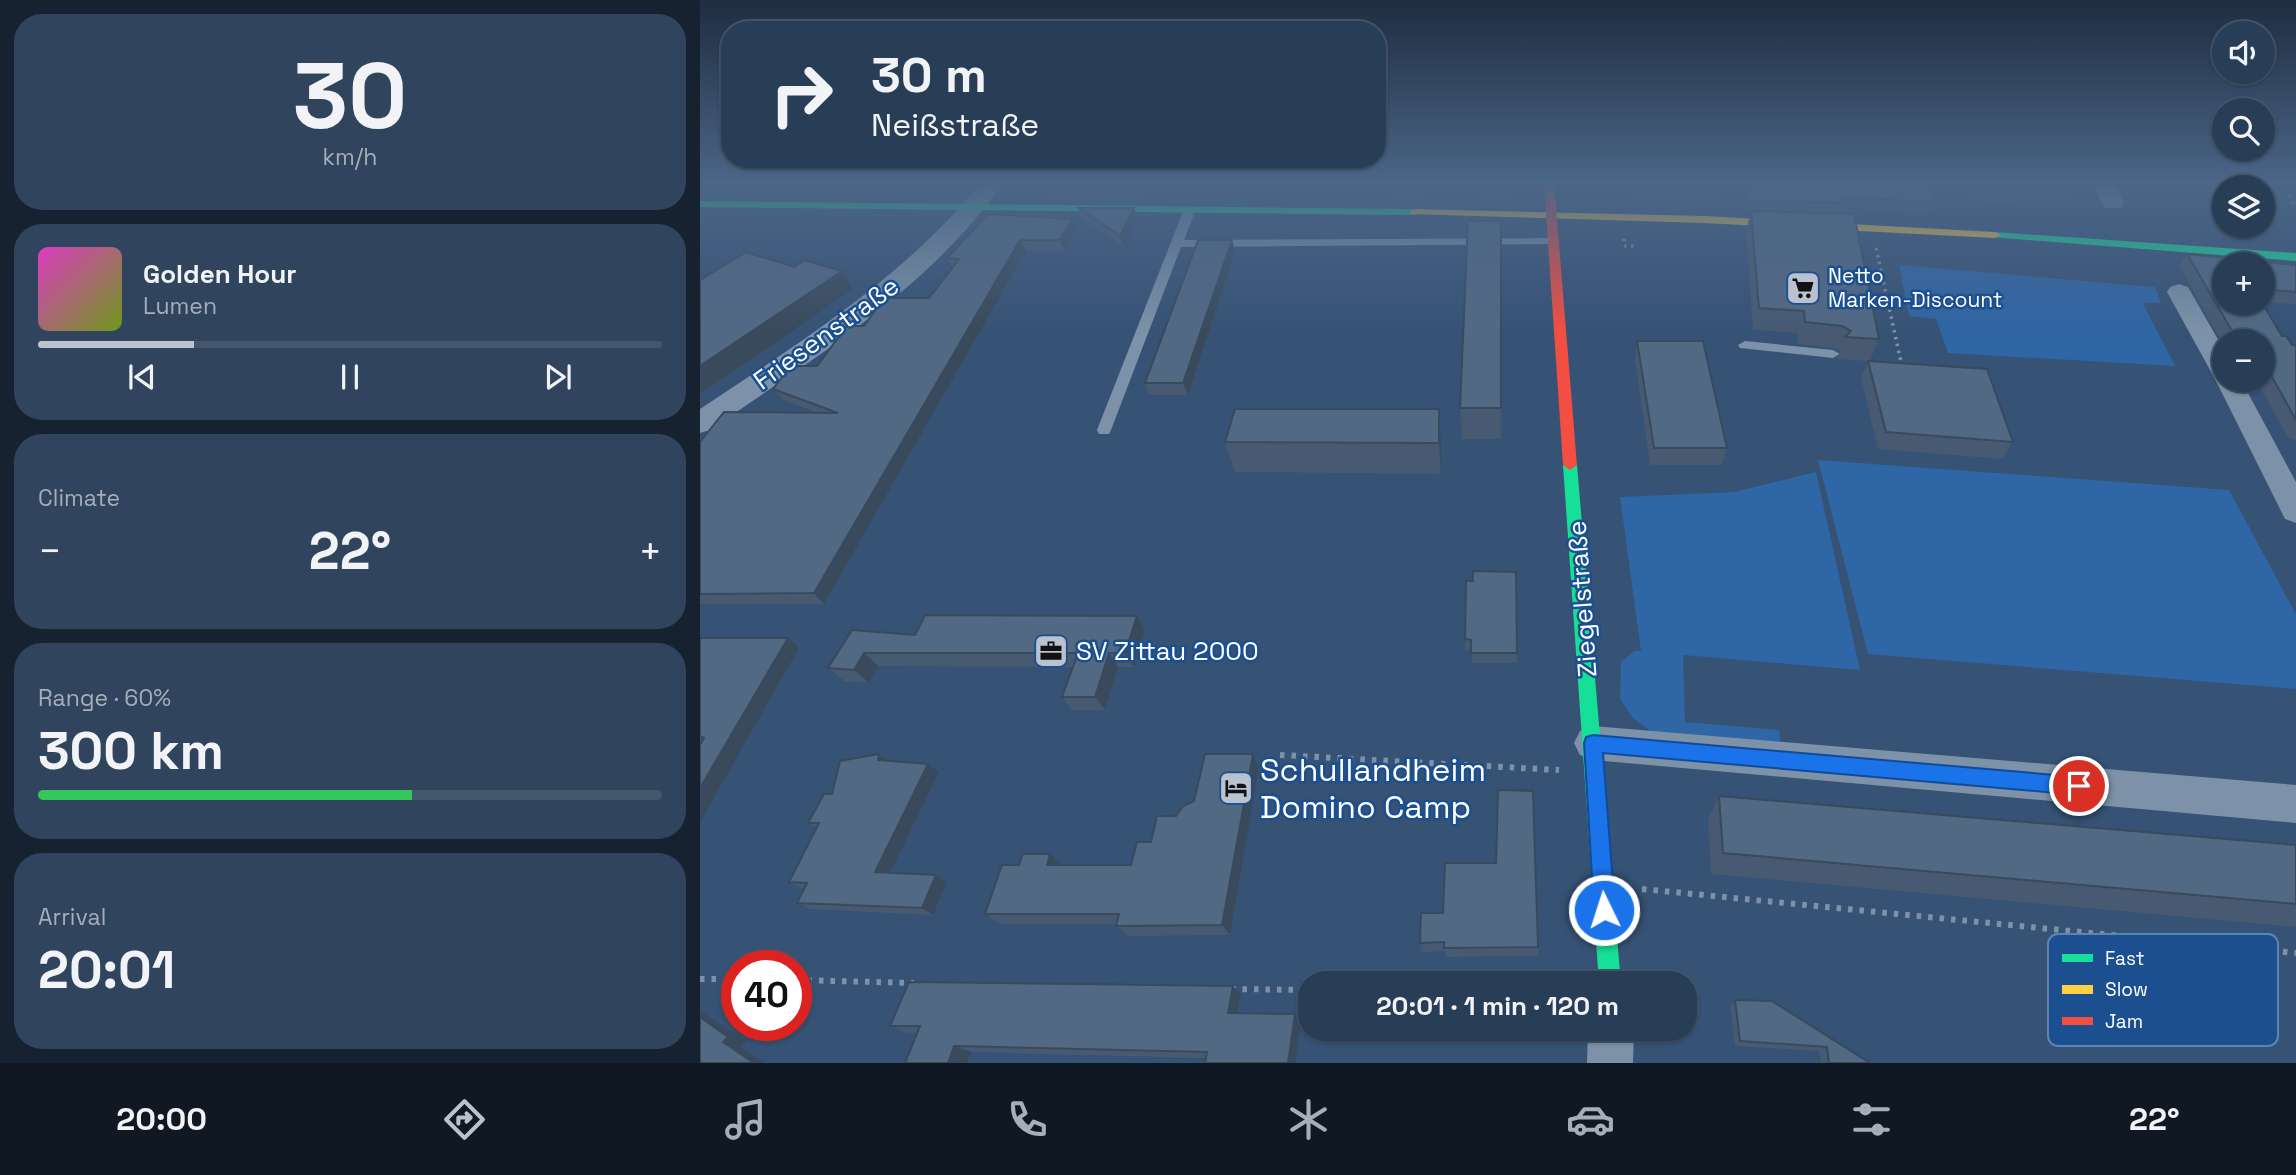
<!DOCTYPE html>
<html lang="en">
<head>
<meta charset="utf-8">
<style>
	body { margin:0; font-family:"Space Grotesk",sans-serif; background:#30455d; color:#f1f3f6; height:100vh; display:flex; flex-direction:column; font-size:26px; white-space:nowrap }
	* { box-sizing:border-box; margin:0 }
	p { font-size:23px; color:#a5aeba }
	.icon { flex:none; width:38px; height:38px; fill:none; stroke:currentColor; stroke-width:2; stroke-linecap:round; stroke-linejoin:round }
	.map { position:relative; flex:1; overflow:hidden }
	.details { display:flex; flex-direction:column; gap:14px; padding:14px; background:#162230; width:700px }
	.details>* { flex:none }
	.top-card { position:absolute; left:21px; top:21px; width:665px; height:147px; border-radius:28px; box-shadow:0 2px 5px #0004,0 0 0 2px #44576d; background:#283e57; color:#f1f3f6; overflow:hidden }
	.tools { position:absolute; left:1512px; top:21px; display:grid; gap:14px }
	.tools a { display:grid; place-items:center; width:63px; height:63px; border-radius:50%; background:#283e57; box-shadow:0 2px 5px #0004,0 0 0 2px #44576d; font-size:35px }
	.speed { position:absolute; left:21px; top:950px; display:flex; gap:14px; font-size:35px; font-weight:700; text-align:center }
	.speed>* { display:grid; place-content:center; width:91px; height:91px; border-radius:50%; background:#283e57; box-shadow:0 2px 5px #0004,0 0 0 2px #44576d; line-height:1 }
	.speed .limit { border:10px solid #d22; background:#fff; color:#111 }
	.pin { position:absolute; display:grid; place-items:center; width:60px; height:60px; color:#fff; margin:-30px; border:4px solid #fff; border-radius:50%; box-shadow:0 2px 7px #0007 }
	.me { position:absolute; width:77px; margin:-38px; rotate:356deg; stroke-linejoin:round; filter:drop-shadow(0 0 5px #0008) }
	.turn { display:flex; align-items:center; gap:24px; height:147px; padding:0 35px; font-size:32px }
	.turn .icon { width:91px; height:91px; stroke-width:2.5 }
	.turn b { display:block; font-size:49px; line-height:60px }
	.big { font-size:52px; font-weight:600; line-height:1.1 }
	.details .card { flex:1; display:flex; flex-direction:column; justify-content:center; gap:10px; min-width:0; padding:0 24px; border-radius:28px; background:#30455d }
	.details .dial { align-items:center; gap:0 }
	.dial b { font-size:91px; line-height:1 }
	.song { display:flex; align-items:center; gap:21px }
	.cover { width:84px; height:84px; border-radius:10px; background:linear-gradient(135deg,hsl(310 70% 55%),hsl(80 70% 35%)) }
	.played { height:7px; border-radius:4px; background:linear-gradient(90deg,#b9c2ce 25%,#44576d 25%) }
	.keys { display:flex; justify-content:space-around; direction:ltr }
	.heat { display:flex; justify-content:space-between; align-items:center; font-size:38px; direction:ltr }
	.charge { height:10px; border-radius:5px; background:linear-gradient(90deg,#34c759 60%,#44576d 0) }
	.trip { position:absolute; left:598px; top:971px; width:399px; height:70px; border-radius:28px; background:#283e57; box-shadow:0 2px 5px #0004,0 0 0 2px #44576d; font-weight:600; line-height:70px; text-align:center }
	.menu { display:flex; height:112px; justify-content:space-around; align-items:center; background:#101923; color:#a5aeba }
	.menu .icon { width:49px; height:49px }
	.menu .selected { color:#b9c2ce }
	.menu b { font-size:32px; color:#f1f3f6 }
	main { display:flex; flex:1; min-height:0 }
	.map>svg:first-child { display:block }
	.green { fill:#2f66a5 }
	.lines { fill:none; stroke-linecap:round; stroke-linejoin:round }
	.path-far1 { stroke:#7d92a8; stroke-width:3.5; stroke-dasharray:2.5 4.5; stroke-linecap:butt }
	.path { stroke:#7d92a8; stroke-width:6; stroke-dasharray:4.5 7; stroke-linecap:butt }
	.lane { fill:#7d92a8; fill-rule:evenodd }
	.street { fill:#7d92a8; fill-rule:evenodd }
	.fast { fill:#16e098; fill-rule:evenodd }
	.slow { fill:#ffcf43; fill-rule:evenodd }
	.jam { fill:#f24e42; fill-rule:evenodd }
	.wall { fill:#475a72 }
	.shaded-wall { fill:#394a5c }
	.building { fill:#526984; stroke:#394a5c; stroke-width:2 }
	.route { fill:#1a73e8; stroke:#114b97; stroke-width:2 }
	.labels { text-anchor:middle; stroke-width:5; stroke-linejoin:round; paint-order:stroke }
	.far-poi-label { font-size:21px; fill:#fff; stroke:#1b4f8f; text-anchor:start }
	.street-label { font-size:26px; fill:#fff; stroke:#1b4f8f }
	.poi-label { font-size:26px; fill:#fff; stroke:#1b4f8f; text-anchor:start }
	.near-poi-label { font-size:32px; fill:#fff; stroke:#1b4f8f; text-anchor:start }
	.key { fill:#1b4f8f; stroke:#5f84b1; stroke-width:2 }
	.key-label { font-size:19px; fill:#fff }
</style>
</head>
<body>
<main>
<section class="details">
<div class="card dial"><b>30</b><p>km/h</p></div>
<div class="card">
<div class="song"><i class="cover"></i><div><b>Golden Hour</b><p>Lumen</p></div></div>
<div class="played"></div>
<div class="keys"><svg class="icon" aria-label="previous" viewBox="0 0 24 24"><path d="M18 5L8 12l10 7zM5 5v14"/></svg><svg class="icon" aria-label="pause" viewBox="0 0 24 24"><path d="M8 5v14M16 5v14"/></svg><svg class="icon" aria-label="next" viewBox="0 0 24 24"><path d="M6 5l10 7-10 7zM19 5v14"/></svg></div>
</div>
<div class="card"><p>Climate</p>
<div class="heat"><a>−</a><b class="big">22°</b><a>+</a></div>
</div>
<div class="card"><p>Range · 60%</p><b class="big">300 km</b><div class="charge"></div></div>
<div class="card"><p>Arrival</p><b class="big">20:01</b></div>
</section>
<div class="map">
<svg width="1596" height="1063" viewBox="0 0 1596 1063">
	<rect width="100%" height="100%" fill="#365274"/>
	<!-- green -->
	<g class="green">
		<path d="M 1199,265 L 1455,287 L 1461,303 L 1443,303 L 1475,366 L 1248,353 L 1236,319 L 1209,316 Z"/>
		<path d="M 1118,460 L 1529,490 L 1596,614 L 1596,689 L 1168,654 Z"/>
		<path d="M 1116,472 L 1160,670 L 983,655 L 985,722 L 1079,730 L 1081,747 L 958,737 L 933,718 L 920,699 L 921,662 L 934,651 L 941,651 L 920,497 L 1034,492 Z"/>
	</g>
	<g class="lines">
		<!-- path-far1 -->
		<g class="path-far1">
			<path d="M 1583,183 L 1596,208"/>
			<path d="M 924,239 L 924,246 L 937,246"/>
			<path d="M 1176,248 L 1201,362"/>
		</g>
		<!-- path -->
		<g class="path">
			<path d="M 580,755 L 859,770"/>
			<path d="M 942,889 L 1596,953"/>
			<path d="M 0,979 L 37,979"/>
			<path d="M 96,980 L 214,983"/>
			<path d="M 531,989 L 611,990"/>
		</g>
		<!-- lane -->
		<g class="lane">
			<path d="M 490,206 L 496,209 L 484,240 L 854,238 L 860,241 L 854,244 L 481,247 L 411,430 L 409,434 L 399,434 L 397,430 L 484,209 Z"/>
			<path d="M 1045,341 L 1133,350 L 1140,354 L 1133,358 L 1040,348 L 1038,345 Z"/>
		</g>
		<!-- street -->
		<g class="street">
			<path d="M 281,183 L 303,183 C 229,289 114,358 10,430 L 0,433 L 0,409 C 101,342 203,278 281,183 Z"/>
			<path d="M 1392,183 L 1414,183 L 1424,203 L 1421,208 L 1405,208 Z"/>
			<path d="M 1479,284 L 1488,287 L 1524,350 L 1524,380 L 1541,380 L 1596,482 L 1596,523 L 1585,519 L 1515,379 L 1467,292 L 1470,287 Z"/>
			<path d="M 893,726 L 1596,785 L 1596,823 L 893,760 L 880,755 L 874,743 L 880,731 Z"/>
			<path d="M 888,1029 L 934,1029 L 933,1063 L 887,1063 Z"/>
		</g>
		<!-- fast -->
		<g class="fast">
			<path d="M 0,201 L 715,209 L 721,212 L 715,215 L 0,207 Z"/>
			<path d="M 1295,232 L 1596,253 L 1596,261 L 1291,237 L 1291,233 Z"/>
			<path d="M 870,460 L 877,465 L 921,984 L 899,984 L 863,465 Z"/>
		</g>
		<!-- slow -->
		<path class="slow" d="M 715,209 L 1005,216 L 1295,232 L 1301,235 L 1295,238 L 1005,223 L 711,214 L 709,212 Z"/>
		<!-- jam -->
		<path class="jam" d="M 844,183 L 854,183 L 877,465 L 870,470 L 863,465 Z"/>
	</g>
	<!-- wall -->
	<g class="wall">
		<path d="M 0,183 L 129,183 L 123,189 L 0,188 Z"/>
		<path d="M 337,183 L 567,183 L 564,192 L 452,192 L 449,199 L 352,198 L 340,189 Z"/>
		<path d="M 682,183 L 726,183 L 724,194 L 683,193 Z"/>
		<rect x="782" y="183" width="31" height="12"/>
		<path d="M 930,183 L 1017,183 L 1018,190 L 1016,200 L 931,197 Z"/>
		<path d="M 1042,183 L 1229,183 L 1237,202 L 1232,213 L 1144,208 L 1142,214 L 1179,339 L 1170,361 L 1313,442 L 1302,459 L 1178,449 L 1161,378 L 1168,361 L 1137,359 L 1140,351 L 1134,348 L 1098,344 L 1097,333 L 1053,330 L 1046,232 L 1051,211 L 1044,210 Z"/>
		<path d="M 1236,183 L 1371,183 L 1372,186 L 1360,209 L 1274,202 L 1270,188 L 1237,186 Z"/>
		<path d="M 1589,183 L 1596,183 L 1596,197 Z"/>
		<path d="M 379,208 L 434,208 L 438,220 L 424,247 L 383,219 Z"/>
		<path d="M 372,219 L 376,230 L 365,251 L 326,251 L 124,604 L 0,604 L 0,442 L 116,412 L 83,400 L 73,389 L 117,366 L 164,326 L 229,298 L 253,268 L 247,258 Z"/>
		<path d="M 801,221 L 801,439 L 762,439 L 760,408 Z"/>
		<path d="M 532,240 L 535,252 L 488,395 L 449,395 L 445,383 Z"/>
		<path d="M 1487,254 L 1596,265 L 1596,304 L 1563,302 L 1563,264 L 1524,264 L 1582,336 L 1592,345 L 1596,345 L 1596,440 L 1589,439 L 1560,387 L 1547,386 L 1544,380 L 1563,380 L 1563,341 L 1524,341 L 1524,346 L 1479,266 Z"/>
		<path d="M 937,341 L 1027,448 L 1022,465 L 950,465 L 935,359 Z"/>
		<path d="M 739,409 L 741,440 L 741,474 L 535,472 L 525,442 Z"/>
		<path d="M 766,581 L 817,653 L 817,663 L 772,663 L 771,650 L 765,650 Z"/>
		<path d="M 437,616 L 445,630 L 434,667 L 418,667 L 405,710 L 372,710 L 362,697 L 373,667 L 178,666 L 169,683 L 144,681 L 128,668 L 152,630 L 215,635 Z"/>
		<path d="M 179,754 L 188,761 L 239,772 L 190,872 L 236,875 L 247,882 L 233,915 L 110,909 L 97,903 L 103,889 L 89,882 L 117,828 L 108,823 Z"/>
		<path d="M 553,754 L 559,768 L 530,935 L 428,936 L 416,926 L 417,924 L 300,924 L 285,914 L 319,865 L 350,854 L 363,865 L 431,865 L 451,842 L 476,816 Z"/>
		<path d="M 1019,796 L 1596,845 L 1596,927 L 1011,874 L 1008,819 Z"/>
		<path d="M 721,913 L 838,947 L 837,956 L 746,957 L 745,951 L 722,952 L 720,943 Z"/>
		<path d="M 533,986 L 541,994 L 538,1014 L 601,1022 L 506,1058 L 271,1052 L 267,1063 L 205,1063 L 217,1033 L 208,1033 L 190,1026 Z"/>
		<path d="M 1035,1000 L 1170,1063 L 1121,1063 L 1119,1051 L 1035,1046 L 1030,1006 Z"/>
	</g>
	<!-- shaded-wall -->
	<g class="shaded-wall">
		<path d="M 119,183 L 129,183 L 123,189 Z"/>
		<path d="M 443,183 L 449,183 L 452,192 L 449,199 Z"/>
		<path d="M 562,183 L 567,183 L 564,192 Z"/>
		<path d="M 434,208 L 438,220 L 424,247 L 420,236 Z"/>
		<path d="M 372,219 L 376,230 L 365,251 L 360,240 Z"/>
		<path d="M 320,240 L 326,251 L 124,604 L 114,593 Z"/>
		<path d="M 532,240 L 535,252 L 488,395 L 483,383 Z"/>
		<path d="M 142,271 L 153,289 L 0,394 L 0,366 Z"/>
		<path d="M 739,409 L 741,440 L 741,474 L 739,443 Z"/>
		<path d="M 437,616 L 445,630 L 434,667 L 425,653 Z"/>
		<path d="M 88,638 L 99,648 L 0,822 L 0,788 Z"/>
		<path d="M 164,653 L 178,666 L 169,683 L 154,670 Z"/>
		<path d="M 409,653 L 418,667 L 405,710 L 395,697 Z"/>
		<path d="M 179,754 L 190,762 L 178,760 Z"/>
		<path d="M 553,754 L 559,768 L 530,935 L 522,925 Z"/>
		<path d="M 228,764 L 239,772 L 187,879 L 175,872 Z"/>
		<path d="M 350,854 L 363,865 L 347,865 Z"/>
		<path d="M 236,875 L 247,882 L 233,915 L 222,908 Z"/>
		<path d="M 533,986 L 541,994 L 536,1021 L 528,1013 Z"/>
		<path d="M 0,1011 L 46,1041 L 41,1047 L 65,1063 L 54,1063 L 23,1042 L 0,1017 Z"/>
		<path d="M 595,1014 L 601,1022 L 595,1063 L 588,1063 Z"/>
		<path d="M 254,1046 L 271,1052 L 267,1063 L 248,1063 Z"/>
	</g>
	<!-- building -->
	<g class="building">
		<path d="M 932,183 L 1017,183 L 1018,190 L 932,187 Z"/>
		<path d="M 1046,183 L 1229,183 L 1237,202 L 1144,197 L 1146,203 L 1047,200 Z"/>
		<path d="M 1333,183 L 1371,183 L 1372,186 Z"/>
		<path d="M 379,208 L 434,208 L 420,236 Z"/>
		<path d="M 1051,211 L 1154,214 L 1179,339 L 1145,337 L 1151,331 L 1142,326 L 1105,322 L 1104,311 L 1059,308 Z"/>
		<path d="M 288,214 L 372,219 L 360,240 L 320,240 L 114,593 L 0,594 L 0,442 L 24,412 L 138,413 L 73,389 L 91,366 L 117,366 L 147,326 L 164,326 L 184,298 L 229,298 L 259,259 L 247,258 Z"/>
		<path d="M 768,221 L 801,221 L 801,408 L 760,408 Z"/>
		<path d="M 498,240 L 532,240 L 483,383 L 445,383 Z"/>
		<path d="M 46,252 L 94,267 L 104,260 L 142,271 L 0,366 L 0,280 Z"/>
		<path d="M 1487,254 L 1596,265 L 1596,292 L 1563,289 L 1563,264 L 1524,264 L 1524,303 L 1562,303 L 1582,336 L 1586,336 L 1592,345 L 1596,345 L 1596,420 L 1571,375 L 1563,375 L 1563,341 L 1538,341 Z"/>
		<path d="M 937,341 L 1003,341 L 1027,448 L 954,448 Z"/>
		<path d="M 1168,361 L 1287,369 L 1313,442 L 1186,432 Z"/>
		<path d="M 535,409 L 739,409 L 739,443 L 525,442 Z"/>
		<path d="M 773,571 L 816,572 L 817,653 L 771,653 L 771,640 L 765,639 L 766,581 L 773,581 Z"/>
		<path d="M 225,615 L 437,616 L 425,653 L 409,653 L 395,697 L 362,697 L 378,653 L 164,653 L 154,670 L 128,668 L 152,630 L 215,635 Z"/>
		<path d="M 0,638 L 88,638 L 0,788 L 0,745 L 4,738 L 0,736 Z"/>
		<path d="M 179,754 L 178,760 L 228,764 L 175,872 L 236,875 L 222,908 L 97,903 L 107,883 L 89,882 L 119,823 L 108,823 L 124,794 L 132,794 L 140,761 Z"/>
		<path d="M 505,754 L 553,754 L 522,925 L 416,926 L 419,914 L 285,914 L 302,865 L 319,865 L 323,854 L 350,854 L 347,865 L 431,865 L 437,842 L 451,842 L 457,816 L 476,816 L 483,806 L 494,801 Z"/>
		<path d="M 798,790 L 833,791 L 838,947 L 744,948 L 744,942 L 720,943 L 721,913 L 743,913 L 745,863 L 796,863 Z"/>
		<path d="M 1019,796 L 1596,845 L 1596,904 L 1023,853 Z"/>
		<path d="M 209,982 L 533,986 L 528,1013 L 595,1014 L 588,1063 L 505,1063 L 507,1052 L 254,1046 L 248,1063 L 205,1063 L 220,1026 L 190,1026 Z"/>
		<path d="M 1035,1000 L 1072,1001 L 1170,1063 L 1129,1063 L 1127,1047 L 1040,1041 Z"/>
		<path d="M 0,1017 L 28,1037 L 23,1042 L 54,1063 L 0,1063 Z"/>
	</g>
	<!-- sky -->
	<linearGradient id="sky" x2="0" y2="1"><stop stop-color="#1e2d40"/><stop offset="0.55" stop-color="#4c6688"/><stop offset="1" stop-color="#4c6688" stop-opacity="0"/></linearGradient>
	<rect width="1596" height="332" fill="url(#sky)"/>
	<!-- route -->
	<path class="route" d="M 893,735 L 1379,777 L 1386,779 L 1389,786 L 1386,793 L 1379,795 L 903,753 L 915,910 L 912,917 L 904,921 L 897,917 L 894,910 L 884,743 L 886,737 Z"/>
	<!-- icons -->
	<defs>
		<g id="supermarket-square" transform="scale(1.75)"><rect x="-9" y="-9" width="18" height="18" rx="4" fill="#b9c2ce" stroke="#1b4f8f"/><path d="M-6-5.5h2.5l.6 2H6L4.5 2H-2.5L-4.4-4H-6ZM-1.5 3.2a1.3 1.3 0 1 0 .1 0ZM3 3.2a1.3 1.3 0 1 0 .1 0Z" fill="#111"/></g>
		<g id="office-square" transform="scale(1.75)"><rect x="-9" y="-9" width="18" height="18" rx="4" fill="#b9c2ce" stroke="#1b4f8f"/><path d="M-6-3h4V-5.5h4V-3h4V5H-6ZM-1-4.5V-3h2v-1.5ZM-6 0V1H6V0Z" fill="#111"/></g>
		<g id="hotel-square" transform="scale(1.75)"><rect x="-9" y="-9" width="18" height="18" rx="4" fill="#b9c2ce" stroke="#1b4f8f"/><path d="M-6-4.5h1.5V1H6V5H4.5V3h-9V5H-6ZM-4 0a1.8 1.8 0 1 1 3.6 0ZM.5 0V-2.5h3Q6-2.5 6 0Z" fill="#111"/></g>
	</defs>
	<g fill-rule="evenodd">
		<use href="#supermarket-square" x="1103" y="288"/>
		<use href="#office-square" x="351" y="651"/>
		<use href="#hotel-square" x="536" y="788"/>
	</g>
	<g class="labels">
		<!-- far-poi labels -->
		<g class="far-poi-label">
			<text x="1128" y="283">Netto<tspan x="1128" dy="24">Marken-Discount</tspan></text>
		</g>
		<!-- street labels -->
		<g class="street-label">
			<text transform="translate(126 333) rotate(-36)" y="9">Friesenstraße</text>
			<text transform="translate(882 599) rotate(-94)" y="9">Ziegelstraße</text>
		</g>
		<!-- poi labels -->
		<g class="poi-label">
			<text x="376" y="660">SV Zittau 2000</text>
		</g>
		<!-- near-poi labels -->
		<g class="near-poi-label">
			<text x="560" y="781">Schullandheim<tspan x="560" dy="37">Domino Camp</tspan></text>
		</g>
	</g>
	<!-- legend -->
	<rect x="1348" y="934" width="230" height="112" rx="10" class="key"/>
	<rect x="1362" y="954" width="31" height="8" fill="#16e098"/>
	<rect x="1362" y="985" width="31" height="9" fill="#ffcf43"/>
	<rect x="1362" y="1017" width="31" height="8" fill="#f24e42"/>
	<g class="key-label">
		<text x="1405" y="965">Fast</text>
		<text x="1405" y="996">Slow</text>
		<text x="1405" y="1028">Jam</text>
	</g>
</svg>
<div class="tools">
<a><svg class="icon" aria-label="sound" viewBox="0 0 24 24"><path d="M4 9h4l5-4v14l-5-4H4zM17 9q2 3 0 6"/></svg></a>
<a><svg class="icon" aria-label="search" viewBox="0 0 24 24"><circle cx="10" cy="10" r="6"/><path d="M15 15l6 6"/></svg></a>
<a><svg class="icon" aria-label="layers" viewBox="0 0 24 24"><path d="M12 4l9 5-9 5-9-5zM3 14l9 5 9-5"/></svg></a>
<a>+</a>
<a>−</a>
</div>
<div class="speed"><div class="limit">40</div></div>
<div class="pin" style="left:1379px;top:786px;background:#d93025"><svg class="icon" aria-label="arrive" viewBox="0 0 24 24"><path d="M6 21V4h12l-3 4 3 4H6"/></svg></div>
<svg class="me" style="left:904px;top:910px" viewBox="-20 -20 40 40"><circle r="17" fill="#1a73e8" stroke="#fff" stroke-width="3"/><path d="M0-11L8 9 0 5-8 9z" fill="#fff"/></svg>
<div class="trip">20:01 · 1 min · 120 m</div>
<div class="top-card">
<div class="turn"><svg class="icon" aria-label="right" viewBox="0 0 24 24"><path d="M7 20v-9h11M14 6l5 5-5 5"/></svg><div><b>30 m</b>Neißstraße</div></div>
</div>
</div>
</main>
<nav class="menu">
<b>20:00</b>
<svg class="icon selected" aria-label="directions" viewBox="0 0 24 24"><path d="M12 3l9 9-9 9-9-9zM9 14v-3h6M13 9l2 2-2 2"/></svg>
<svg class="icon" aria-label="music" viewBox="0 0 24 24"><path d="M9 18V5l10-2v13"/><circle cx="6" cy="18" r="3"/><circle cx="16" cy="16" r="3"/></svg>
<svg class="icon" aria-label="phone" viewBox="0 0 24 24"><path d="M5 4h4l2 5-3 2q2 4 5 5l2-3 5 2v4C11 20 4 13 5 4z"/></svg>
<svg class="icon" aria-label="climate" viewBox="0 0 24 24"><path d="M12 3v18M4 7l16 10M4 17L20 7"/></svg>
<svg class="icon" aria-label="car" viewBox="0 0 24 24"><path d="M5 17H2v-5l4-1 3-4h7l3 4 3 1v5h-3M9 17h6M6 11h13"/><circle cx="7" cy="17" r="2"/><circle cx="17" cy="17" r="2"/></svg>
<svg class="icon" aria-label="filters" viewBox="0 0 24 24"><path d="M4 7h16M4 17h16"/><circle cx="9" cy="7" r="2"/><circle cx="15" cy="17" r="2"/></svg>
<b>22°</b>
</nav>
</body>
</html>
